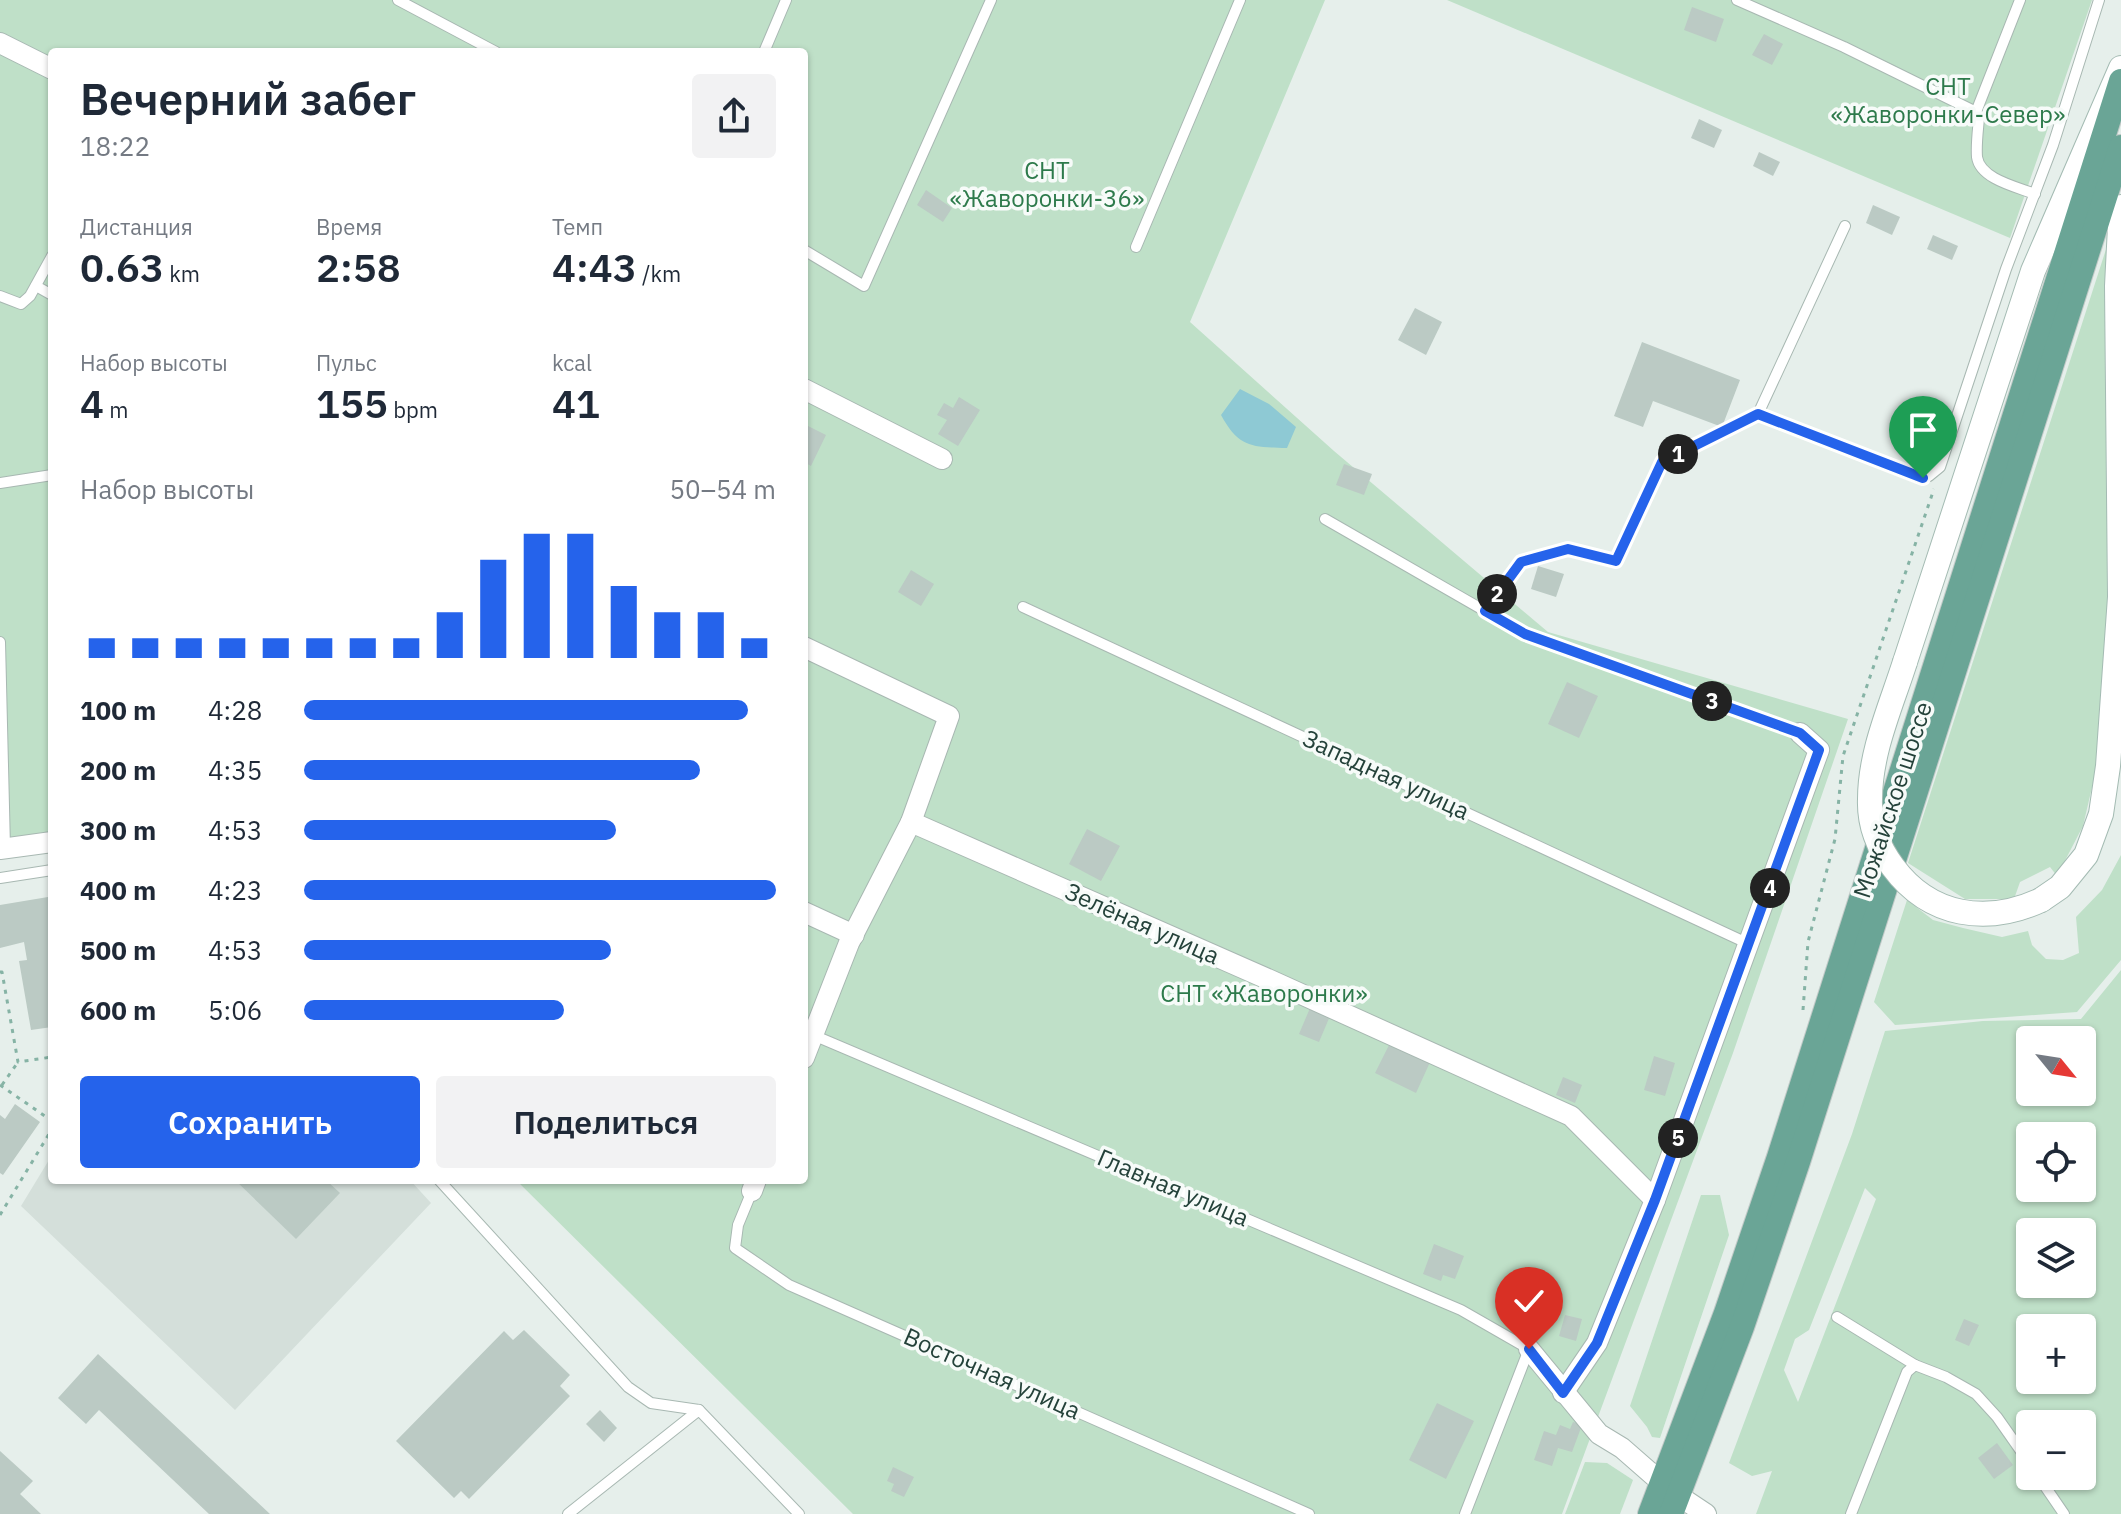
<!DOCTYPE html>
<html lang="ru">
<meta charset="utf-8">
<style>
body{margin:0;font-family:"IBM Plex Sans",sans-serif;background:#f2f2f3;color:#1f2937;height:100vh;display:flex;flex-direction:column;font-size:30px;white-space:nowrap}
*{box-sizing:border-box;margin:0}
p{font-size:26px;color:#747a83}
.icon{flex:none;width:44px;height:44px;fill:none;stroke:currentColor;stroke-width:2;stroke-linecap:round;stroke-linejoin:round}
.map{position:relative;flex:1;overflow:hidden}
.panel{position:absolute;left:48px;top:48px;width:760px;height:1136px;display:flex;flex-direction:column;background:#fff;border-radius:8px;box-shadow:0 2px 6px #0004}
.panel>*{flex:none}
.needle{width:52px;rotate:120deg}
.tools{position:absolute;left:2016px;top:1026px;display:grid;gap:16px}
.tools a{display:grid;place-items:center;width:80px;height:80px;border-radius:8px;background:#fff;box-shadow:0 2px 6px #0004;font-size:40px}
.pin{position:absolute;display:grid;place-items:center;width:68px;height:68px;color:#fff;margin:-82px -34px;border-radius:50% 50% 50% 0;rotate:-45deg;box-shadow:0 0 8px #0007}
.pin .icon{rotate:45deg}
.km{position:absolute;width:40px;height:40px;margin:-20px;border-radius:50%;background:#222;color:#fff;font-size:22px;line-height:40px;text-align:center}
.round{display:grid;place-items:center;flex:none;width:84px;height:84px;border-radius:8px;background:#f2f2f3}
.summary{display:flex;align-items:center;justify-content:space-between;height:136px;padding:0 32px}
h1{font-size:44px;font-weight:600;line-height:60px}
.stats{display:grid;grid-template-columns:repeat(3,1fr);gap:12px;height:136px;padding:8px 32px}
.stats div{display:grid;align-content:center}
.stats b{font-size:40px;font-weight:600}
.stats small{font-size:22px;font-weight:400}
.stats p{font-size:22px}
.chart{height:224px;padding:16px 32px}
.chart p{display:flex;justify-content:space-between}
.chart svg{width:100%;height:144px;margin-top:8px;stroke:#2563eb;stroke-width:6}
.button{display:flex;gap:16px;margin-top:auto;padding:16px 32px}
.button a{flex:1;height:92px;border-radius:8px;background:#2563eb;color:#fff;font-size:32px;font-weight:600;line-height:92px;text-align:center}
.button a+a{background:#f2f2f3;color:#1f2937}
ul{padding:0 32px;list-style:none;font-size:26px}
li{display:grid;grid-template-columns:128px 96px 1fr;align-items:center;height:60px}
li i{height:20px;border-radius:10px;background:#2563eb}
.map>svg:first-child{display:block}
.built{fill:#d4dfda}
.green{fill:#bfe0c8;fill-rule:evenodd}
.water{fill:#8ec9d4}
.building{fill:#bbcac4}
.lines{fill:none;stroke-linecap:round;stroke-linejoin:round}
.lane-casing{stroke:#a8b8b2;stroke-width:12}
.street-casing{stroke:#a8b8b2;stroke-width:22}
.secondary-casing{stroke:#a4bbb3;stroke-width:26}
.primary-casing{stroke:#c2cac8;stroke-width:26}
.path{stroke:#86b3a5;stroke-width:3;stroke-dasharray:4 6;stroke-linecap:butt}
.lane{stroke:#fff;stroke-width:10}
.street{stroke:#fff;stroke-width:20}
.secondary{stroke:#fff;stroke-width:24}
.primary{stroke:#6aa596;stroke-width:24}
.secondary-bridge-casing{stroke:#a4bbb3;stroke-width:26;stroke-linecap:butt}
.secondary-bridge{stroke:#fff;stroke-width:24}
.route-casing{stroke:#fff;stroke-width:16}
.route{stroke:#2563eb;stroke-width:10}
.labels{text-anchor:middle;stroke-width:7;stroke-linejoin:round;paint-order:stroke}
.park-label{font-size:24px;fill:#2d7a4b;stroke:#f7fbf9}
.street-label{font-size:24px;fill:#24423a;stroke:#f7fbf9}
</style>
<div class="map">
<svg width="2121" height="1514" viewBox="0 0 2121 1514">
<rect width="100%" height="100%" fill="#e6efeb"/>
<polygon class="built" points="52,1155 52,1180 410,1180 431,1203 235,1410 21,1206"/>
<g class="green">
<polygon points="0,0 1325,0 1190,322 1334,451 1548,632 1848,719 1733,1053 1562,1514 853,1514 516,1180 804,1180 804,52 52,52 52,849 0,857"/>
<polygon points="1447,0 2092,0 2010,238"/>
<polygon points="2109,240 2108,617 2096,770 2083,826 2057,876 2050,867 2020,882 2014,899 1965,899 1908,863"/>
<polygon points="2121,855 2121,960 2077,1012 1895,1025 1874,1002 1907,900 1933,920 1963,928 2002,937 2028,931 2032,945 2046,959 2063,960 2079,953 2076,917 2102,890"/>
<path d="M 2121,970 L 2121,1514 L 1756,1514 L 1772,1471 L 1752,1476 L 1729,1463 L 1852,1134 L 1885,1031 L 1983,1021 L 2081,1019 ZM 2030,1040 L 2082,1040 L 2082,1092 L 2030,1092 ZM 2030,1136 L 2082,1136 L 2082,1188 L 2030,1188 ZM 1865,1188 L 1876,1199 L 1798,1402 L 1784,1370 L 1795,1339 L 1809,1330 ZM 2030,1232 L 2082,1232 L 2082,1284 L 2030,1284 ZM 2030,1328 L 2082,1328 L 2082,1380 L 2030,1380 ZM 2030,1424 L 2082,1424 L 2082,1476 L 2030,1476 Z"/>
<polygon points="1701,1195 1720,1195 1729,1235 1660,1438 1652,1437 1647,1427 1630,1406"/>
<polygon points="1585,1462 1607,1463 1633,1480 1620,1514 1565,1514"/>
</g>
<path class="water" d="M 1240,389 L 1269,404 L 1296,427 L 1287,448 C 1252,447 1239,448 1221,415 Z"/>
<g class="building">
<polygon points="1692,7 1724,19 1716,42 1684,30"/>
<polygon points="1764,34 1783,44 1772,65 1752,55"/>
<polygon points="1699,119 1722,130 1714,148 1691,138"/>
<polygon points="1759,152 1780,162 1773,176 1753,166"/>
<polygon points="926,190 952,208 943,222 917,205"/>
<polygon points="1873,205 1900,217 1892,235 1866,223"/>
<polygon points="1933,235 1958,246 1952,260 1927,249"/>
<polygon points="1415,308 1442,322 1426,355 1398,340"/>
<polygon points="1642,342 1740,380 1722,427 1653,401 1643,427 1614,416"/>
<polygon points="959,397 980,410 958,446 938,434 947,420 937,415 944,403 953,408"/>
<polygon points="808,426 826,435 811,466 804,462 804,435"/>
<polygon points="1344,464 1372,474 1364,495 1336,485"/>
<polygon points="1538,566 1564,574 1556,597 1531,589"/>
<polygon points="911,570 934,584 921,606 898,592"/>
<polygon points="1567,682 1598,696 1579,738 1548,724"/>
<polygon points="1087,829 1120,846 1101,881 1069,864"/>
<polygon points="48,897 52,923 52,1027 31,1030 19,961 27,960 24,942 0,948 0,905"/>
<polygon points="1310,1008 1330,1016 1319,1042 1299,1034"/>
<polygon points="1391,1041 1431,1060 1416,1093 1375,1073"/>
<polygon points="1654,1056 1675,1063 1665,1096 1644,1090"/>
<polygon points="1563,1077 1582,1085 1575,1103 1556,1095"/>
<polygon points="15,1104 40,1122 3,1175 0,1173 0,1115 5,1119"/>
<polygon points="235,1180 326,1180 340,1193 296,1239"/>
<polygon points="1434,1244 1464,1256 1455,1279 1443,1275 1441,1281 1423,1274"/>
<polygon points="1565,1315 1582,1319 1576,1341 1559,1336"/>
<polygon points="1964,1319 1979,1325 1969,1346 1955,1340"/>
<polygon points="524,1330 570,1375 560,1386 570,1396 469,1499 461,1491 454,1498 396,1441 504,1331 513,1340"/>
<polygon points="98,1354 270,1514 209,1514 99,1410 86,1424 58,1398"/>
<polygon points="1437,1403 1474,1421 1446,1479 1409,1460"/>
<polygon points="600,1410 617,1428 604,1442 586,1424"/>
<polygon points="1573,1422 1582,1425 1572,1452 1558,1448 1552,1466 1534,1460 1544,1431 1556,1435 1560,1425 1570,1429"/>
<polygon points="1997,1443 2013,1465 1994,1479 1978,1458"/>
<polygon points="0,1451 33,1481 20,1494 41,1514 0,1514"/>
<polygon points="893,1467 914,1477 904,1497 891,1491 894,1484 887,1481"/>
</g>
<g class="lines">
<g class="lane-casing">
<g id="lane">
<polyline points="398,0 496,52"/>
<path d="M 1737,0 L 1844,47 L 1976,112 L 1979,118 C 1978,130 1976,144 1977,157 C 1980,179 2017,187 2035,194"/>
<polyline points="764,52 786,0"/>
<polyline points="1976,112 2020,0"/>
<polyline points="1136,247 1240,0"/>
<polyline points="804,250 864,286 991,0"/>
<polyline points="36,286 52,295"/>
<polyline points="0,296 21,304 30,296 52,256"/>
<polyline points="1758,414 1916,477 1929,476 1940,467 2006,269 2053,145 2099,0"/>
<polyline points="0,483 52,475"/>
<polyline points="1325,519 1525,634 1800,733"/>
<polyline points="1023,607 1749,944"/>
<polyline points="1485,611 1521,562 1568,549 1616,561 1662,462 1758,414 1845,226"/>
<polyline points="0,642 5,848"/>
<polyline points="0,878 52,870"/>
<polyline points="813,1035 1461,1310 1529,1349 1465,1514"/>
<polyline points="439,1180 628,1387 651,1403 699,1410"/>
<polyline points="752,1191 738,1225 735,1248 789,1285 1309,1514"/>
<polyline points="1837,1317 1915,1365"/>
<polyline points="2038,1476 2064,1514"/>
<polyline points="568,1514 699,1410 799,1514"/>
<polyline points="1851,1514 1907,1372 1915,1365 1946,1377 1976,1394 1997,1417 2030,1464"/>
</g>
</g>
<g class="street-casing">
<g id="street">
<polyline points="0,43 52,69"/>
<polyline points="804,389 942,459"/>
<polyline points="804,647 949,716 911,822 849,943 804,1058"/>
<polyline points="911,822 1270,980 1571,1116 1655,1200"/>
<polyline points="0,849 52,842"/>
<polyline points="804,912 854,935"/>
<polyline points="752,1191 756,1180"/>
<polyline points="1529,1349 1599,1434 1622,1448 1662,1483"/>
<polyline points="1563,1393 1597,1343 1655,1200 1819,750 1800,733"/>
<polyline points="1679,1496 1706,1514"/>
</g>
</g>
<g class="secondary-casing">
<g id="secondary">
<polyline points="1905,662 2033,271 2121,68"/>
<polyline points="2041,900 2060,887 2086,855 2101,814 2108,766 2120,597 2117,286 2121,207"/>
</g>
</g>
<g class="primary-casing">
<g id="primary">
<polyline points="1650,1514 1726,1313 1779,1157 2121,81"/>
<polyline points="1671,1514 1742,1327 1798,1162 2121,147"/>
</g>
</g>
<g class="path">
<polyline points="0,972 2,972 18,1062 52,1057"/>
<polyline points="1803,1010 1808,942 1835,839 1843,756 1934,489"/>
<polyline points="0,1085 52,1121"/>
<polyline points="2,1085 18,1062"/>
<polyline points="0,1215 52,1129"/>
</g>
<use href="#lane" class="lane"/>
<use href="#street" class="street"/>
<use href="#secondary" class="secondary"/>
<use href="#primary" class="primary"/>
<g class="secondary-bridge-casing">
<path id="secondary-bridge" d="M 1905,662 C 1891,706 1870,752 1870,799 C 1869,824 1878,847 1893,867 C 1930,917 1987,925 2041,900"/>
</g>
<use href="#secondary-bridge" class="secondary-bridge"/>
</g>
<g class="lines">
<g class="route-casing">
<polyline id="route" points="1529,1349 1563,1393 1597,1343 1655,1200 1819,750 1800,733 1525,634 1485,611 1521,562 1568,549 1616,561 1662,462 1758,414 1923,478"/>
</g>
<use href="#route" class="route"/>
</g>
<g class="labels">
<g class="park-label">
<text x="1948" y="95">СНТ<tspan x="1948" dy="28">«Жаворонки-Север»</tspan></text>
<text x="1047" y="179">СНТ<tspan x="1047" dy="28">«Жаворонки-36»</tspan></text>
<text x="1264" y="1002">СНТ «Жаворонки»</text>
</g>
<g class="street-label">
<text transform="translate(1386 775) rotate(25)" y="8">Западная улица</text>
<text transform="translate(1893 800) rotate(-72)" y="8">Можайское шоссе</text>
<text transform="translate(1142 924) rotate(24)" y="8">Зелёная улица</text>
<text transform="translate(1173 1188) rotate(23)" y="8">Главная улица</text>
<text transform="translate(992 1374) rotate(24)" y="8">Восточная улица</text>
</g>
</g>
</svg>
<div class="tools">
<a><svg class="needle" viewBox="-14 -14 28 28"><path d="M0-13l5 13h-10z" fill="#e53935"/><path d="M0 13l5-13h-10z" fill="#747a83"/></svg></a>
<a><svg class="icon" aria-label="locate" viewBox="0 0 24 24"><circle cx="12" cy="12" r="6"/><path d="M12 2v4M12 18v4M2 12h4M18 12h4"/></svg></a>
<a><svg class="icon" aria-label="layers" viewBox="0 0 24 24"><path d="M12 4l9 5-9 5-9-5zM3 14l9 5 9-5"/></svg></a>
<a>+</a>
<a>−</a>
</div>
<div class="pin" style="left:1923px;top:478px;background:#1e9e55"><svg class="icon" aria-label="arrive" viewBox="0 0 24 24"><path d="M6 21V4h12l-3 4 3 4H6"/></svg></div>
<div class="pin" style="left:1529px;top:1349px;background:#d93025"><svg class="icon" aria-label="check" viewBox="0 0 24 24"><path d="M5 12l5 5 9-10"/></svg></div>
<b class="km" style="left:1678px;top:454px">1</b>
<b class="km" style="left:1497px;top:594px">2</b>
<b class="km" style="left:1712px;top:701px">3</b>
<b class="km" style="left:1770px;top:888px">4</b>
<b class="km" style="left:1678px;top:1138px">5</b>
<section class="panel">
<div class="summary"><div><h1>Вечерний забег</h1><p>18:22</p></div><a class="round"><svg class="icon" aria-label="share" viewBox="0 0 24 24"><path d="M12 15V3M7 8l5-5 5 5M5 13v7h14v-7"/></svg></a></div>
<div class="stats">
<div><p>Дистанция</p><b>0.63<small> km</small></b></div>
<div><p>Время</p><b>2:58</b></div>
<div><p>Темп</p><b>4:43<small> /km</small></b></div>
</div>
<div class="stats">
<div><p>Набор высоты</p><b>4<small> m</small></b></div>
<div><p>Пульс</p><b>155<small> bpm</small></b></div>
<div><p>kcal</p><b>41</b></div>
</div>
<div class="chart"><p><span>Набор высоты</span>50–54 m</p>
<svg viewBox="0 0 160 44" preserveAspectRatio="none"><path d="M5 44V38M15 44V38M25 44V38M35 44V38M45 44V38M55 44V38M65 44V38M75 44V38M85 44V30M95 44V14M105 44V6M115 44V6M125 44V22M135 44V30M145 44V30M155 44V38"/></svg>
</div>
<ul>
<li><b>100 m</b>4:28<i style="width:94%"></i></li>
<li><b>200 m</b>4:35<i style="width:84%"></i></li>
<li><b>300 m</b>4:53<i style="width:66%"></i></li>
<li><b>400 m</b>4:23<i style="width:100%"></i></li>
<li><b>500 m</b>4:53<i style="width:65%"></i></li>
<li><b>600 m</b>5:06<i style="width:55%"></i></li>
</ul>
<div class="button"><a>Сохранить</a><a>Поделиться</a></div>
</section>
</div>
